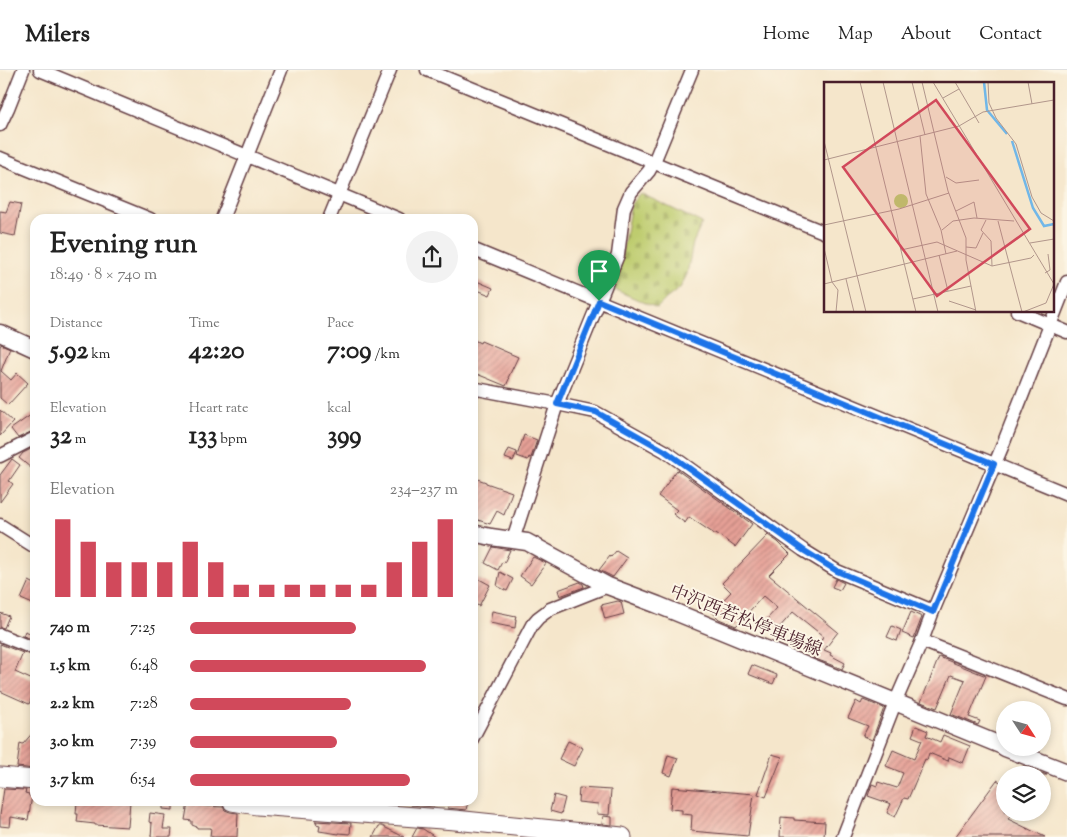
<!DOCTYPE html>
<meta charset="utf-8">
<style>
body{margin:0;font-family:"Sorts Mill Goudy","Noto Serif JP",serif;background:#f2f2f2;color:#222;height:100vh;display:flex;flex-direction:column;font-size:19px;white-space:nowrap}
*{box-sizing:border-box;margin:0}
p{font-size:16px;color:#767676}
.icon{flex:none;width:28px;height:28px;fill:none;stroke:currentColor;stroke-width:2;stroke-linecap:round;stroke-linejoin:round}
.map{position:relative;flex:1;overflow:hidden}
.details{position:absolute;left:30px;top:144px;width:448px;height:592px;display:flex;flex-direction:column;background:#fff;border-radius:15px;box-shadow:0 2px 8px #0003}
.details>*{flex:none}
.needle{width:32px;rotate:126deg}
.buttons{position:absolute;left:996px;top:631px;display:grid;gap:10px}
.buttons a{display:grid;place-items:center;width:55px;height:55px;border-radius:50%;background:#fff;box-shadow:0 2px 8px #0003;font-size:25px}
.pin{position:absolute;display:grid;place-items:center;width:42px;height:42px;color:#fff;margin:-51px -21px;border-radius:50% 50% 50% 0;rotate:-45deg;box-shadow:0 0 5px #0007}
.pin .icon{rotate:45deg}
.round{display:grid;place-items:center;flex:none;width:52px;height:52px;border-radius:26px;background:#f2f2f2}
.overview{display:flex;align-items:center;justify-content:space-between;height:85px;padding:0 20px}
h1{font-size:28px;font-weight:800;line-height:38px}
.metrics{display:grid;grid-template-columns:repeat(3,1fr);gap:8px;height:85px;padding:5px 20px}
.metrics div{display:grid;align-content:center}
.metrics b{font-size:25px;font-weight:800}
.metrics small{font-size:14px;font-weight:400}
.metrics p{font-size:14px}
.chart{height:140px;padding:10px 20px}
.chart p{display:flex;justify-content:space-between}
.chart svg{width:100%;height:90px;margin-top:5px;stroke:#d1495b;stroke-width:6}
ul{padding:0 20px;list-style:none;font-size:16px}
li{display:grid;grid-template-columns:80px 60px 1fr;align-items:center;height:38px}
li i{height:12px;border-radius:6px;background:#d1495b}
header{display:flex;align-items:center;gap:30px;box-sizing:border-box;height:70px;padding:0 25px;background:#fff;border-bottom:1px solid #e0e0e0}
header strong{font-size:24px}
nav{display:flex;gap:28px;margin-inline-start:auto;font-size:18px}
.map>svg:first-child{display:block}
.cemetery{fill:url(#cemetery-stones);stroke:#84764c}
.building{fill:url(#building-hatch)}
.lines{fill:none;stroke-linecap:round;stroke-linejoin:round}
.minor-casing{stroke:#643d43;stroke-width:15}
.major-casing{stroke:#643d43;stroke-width:19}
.highway-casing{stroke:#643d43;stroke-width:21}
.minor{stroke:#fff;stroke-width:12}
.major{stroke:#fff;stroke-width:16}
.highway{stroke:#fff;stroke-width:19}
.route-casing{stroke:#fff;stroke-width:10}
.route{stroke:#1a73e8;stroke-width:6}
.labels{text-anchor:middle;stroke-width:4;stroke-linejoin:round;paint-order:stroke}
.street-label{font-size:18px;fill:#4a1f2b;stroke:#fcf5e5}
.inset-river{fill:none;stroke:#71b7e8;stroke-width:2.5}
.inset-road{fill:none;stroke:#b1968b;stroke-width:1}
.view{fill:#d1495b;fill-opacity:0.15;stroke:#d1495b;stroke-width:2.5}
.inset-edge{fill:none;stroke:#4a1f2b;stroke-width:2.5}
</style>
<header>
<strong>Milers</strong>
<nav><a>Home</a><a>Map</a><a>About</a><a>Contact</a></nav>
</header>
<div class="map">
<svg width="1067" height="767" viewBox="0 0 1067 767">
<defs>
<pattern id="cemetery-stones" width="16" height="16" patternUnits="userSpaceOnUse" patternTransform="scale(1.25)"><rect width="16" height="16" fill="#becc6e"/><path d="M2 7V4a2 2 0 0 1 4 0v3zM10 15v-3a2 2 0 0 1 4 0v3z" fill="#a5af5f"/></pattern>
<pattern id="building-hatch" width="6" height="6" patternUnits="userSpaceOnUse" patternTransform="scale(1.25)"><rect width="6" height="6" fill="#e6a096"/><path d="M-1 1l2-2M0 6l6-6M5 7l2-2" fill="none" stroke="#bc827b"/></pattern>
</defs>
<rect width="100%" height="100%" fill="#fcf5e5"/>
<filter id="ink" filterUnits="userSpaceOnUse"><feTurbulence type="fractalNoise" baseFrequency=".02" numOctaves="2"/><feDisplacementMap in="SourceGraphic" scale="10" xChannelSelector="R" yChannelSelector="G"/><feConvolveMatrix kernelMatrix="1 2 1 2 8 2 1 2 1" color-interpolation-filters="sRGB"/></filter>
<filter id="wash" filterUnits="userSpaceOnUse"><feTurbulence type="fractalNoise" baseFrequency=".0096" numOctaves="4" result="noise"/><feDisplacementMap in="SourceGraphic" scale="20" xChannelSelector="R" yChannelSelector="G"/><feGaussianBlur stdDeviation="1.12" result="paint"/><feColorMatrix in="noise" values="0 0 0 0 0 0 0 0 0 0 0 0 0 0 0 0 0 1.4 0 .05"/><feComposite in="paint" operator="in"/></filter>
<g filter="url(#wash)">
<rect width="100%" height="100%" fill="#f5e6cb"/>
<polygon class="cemetery" points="640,123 702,153 693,173 687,204 680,218 667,228 657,238 611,218 622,183 631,134"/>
<g id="blocks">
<g class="building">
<polygon points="10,132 21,134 15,166 0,163 0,141 6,142"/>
<polygon points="472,209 493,218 490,225 472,218"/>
<polygon points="472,269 480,273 481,271 518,287 508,308 509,309 506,316 472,302"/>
<polygon points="1,274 10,278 1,301 11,310 17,303 28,313 8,335 0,328 0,277"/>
<polygon points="0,340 13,352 0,366"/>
<polygon points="35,342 35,360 18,368 11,359"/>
<polygon points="524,365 537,370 531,388 529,387 528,390 517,386"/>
<polygon points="31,379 35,383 35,394 31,398 19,388 23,383"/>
<polygon points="509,379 517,382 513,391 505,388"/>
<polygon points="12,389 20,395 9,411 13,414 0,432 0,405"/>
<polygon points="677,400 752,454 735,477 716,463 716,465 689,447 685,453 673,444 677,440 658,426"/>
<polygon points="472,407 486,412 486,413 512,422 504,445 497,441 490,454 472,448"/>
<polygon points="768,465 778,472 790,484 769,505 838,562 824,580 831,583 830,585 845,593 842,599 813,588 823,566 793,542 778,559 767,549 777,538 763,526 736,556 719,549 712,542 731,522 722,513"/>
<polygon points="493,477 510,480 504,493 502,492 498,500 485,493"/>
<polygon points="616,481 627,488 613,507 599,500 610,486 611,487"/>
<polygon points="533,487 546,493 531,514 520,506"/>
<polygon points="500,502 513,509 507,521 497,516"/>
<polygon points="472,505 490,515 479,536 472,533"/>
<polygon points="836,509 844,513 840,520 832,517"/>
<polygon points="29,511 35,514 35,535 21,529"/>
<polygon points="580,512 583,514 584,517 560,526 558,520"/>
<polygon points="618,531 621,532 624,544 605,549 601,535"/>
<polygon points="492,541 516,546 515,549 516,549 515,558 490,553"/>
<polygon points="911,542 922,547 914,568 902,563"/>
<polygon points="0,543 9,546 4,558 0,557"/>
<polygon points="892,556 901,560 897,571 887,567"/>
<polygon points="25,561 35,565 35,570 23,566"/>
<polygon points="0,574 23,583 15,602 35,611 35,628 32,627 29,634 0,621"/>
<polygon points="939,587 986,606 969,647 980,651 978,655 951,644 965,610 951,605 937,638 921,632"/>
<polygon points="752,595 777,605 773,614 748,604"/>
<polygon points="863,630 884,638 872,670 863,666 868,656 848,648 856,631 861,634"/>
<polygon points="916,656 928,661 926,666 940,672 943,665 970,676 963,693 949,687 948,691 929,683 927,690 925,689 908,729 904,728 895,747 887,743 891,734 868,726 872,714 877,716 878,712 897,718 903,703 886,696 893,680 914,689 922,670 912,666"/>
<polygon points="35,660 35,699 17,697 20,673 23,674"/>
<polygon points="568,671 583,678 574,696 559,689"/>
<polygon points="772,684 782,687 766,727 758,724"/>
<polygon points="668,685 678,688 671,706 663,703"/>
<polygon points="1023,696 1047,705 1019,705"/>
<polygon points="997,710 1005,715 1005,742 1013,742 1008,749 1045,767 955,767"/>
<polygon points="672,717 754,724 748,766 691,761 692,745 682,744 682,740 670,739"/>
<polygon points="579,718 611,720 609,745 597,744 598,734 578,732"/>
<polygon points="4,719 26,720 25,723 29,724 29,726 32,726 28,750 11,747 10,757 0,756 0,745"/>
<polygon points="554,725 565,728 561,744 550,741"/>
<polygon points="77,731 86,732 86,731 130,731 128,757 95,755 95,754 77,752 78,744 76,744"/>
<polygon points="163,731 173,732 173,740 163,739"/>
<polygon points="411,731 438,731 434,737 411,735"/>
<polygon points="450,731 468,731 466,740 448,738"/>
<polygon points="188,733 205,736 223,737 225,740 230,742 238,743 237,767 214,767 210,766 211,758 197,758 197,757 192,755 192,751 185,750"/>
<polygon points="150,743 165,745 163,759 172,759 171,767 151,767 152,753 149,752"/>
<polygon points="603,746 612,747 612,755 602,754"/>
<polygon points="781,747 794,748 794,750 825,752 824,767 780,767"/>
<polygon points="315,751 351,753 350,764 339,763 339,764 319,761 320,755 316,754 317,752"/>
<polygon points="379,756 382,756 404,767 373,767"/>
<polygon points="417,758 423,759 435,767 412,767"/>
</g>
</g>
</g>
<g filter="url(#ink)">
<use href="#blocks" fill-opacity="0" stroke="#643d43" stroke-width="1"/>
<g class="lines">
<g class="minor-casing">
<g id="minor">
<polyline points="40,0 399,149"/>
<polyline points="427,0 826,163"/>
<polyline points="0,55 8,38 23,0"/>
<polyline points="0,88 150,149"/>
<polyline points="222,149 281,0"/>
<polyline points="329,149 390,0"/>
<polyline points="472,179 1067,424"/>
<polyline points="1017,241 1067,262"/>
<polyline points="472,318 557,334 595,342 665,381 803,480 837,501 933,541"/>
<polyline points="0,386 35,368"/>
<polyline points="0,455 35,477"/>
<polyline points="513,470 557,334 618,185 624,138 631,122 649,101 654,92 692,0"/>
<polyline points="0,565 35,579"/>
<polyline points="922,571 1067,629"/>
<polyline points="472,669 532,555 538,548 550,539 608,516"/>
<polyline points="843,767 895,633 922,571 933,541 1002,377 1067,212"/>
</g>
</g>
<g class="major-casing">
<g id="major">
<polyline points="0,263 35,279"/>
<polyline points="472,463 491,467 527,472 608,516 658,535 1005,677"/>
<polyline points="1005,678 1067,702"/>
</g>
</g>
<g class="highway-casing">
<g id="highway">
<polyline points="0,707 35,710"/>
<polyline points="232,731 257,735 455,750 622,767"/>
</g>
</g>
<use href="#minor" class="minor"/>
<use href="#major" class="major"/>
<use href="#highway" class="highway"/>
</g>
</g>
<g class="lines" filter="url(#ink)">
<g class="route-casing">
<polygon id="route" points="599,231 994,394 933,542 837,501 803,480 665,381 596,342 557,334"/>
</g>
<use href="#route" class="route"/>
</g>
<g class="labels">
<g class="street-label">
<text transform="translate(746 550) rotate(22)" y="6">中沢西若松停車場線</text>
</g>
</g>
<g transform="translate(824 12)">
<rect width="230" height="230" fill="#f5e6cb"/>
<path d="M70 119a7 7 0 1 1 14 0a7 7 0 1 1-14 0Z" fill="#becc6e"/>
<path class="inset-river" d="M 160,0 L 163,28 L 183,52M 188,59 L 209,126 L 220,144 L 230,142"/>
<path class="inset-road" d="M 36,0 L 92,230M 59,0 L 114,230M 88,0 L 101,53M 98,0 L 124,109 L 142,156 L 142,178 L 152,230M 109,0 L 230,202M 131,0 L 155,41M 164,0 L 165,21 L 172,36 L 192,62 L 208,115 L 217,131 L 230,139M 204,0 L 208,22M 119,16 L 135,7M 96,54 L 102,112 L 117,148 L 122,172M 0,59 L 42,230M 0,78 L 135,44 L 159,30 L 230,18M 122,95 L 132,101 L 155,98M 132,129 L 150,120 L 153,136M 162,138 L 157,148 L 167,159 L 168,184M 174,139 L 198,230M 0,143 L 75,127 L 125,111M 118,148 L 129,139 L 150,136 L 190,139M 206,161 L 230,157M 142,165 L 152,166 L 159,151M 0,166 L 8,200 L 14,208 L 12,230M 77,168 L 113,160 L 168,184 L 207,176 L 210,173M 115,173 L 124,209M 221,191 L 226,188 L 224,172M 22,197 L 30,230M 0,202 L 133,169M 89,217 L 147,204M 125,219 L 152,228M 199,230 L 222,221 L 230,202"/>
<path class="view" d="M 112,18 L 206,147 L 113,214 L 19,85 Z"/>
<rect width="230" height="230" class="inset-edge"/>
</g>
</svg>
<div class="buttons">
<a><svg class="needle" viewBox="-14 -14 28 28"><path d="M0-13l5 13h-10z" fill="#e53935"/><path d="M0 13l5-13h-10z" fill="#767676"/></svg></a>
<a><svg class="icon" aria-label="layers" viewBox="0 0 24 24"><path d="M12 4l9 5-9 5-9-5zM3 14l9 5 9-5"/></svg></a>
</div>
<div class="pin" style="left:599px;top:231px;background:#1e9e55"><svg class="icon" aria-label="arrive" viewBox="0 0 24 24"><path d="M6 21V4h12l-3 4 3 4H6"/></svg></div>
<section class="details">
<div class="overview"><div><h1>Evening run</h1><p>18:49 · 8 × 740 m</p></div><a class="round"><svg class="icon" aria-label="share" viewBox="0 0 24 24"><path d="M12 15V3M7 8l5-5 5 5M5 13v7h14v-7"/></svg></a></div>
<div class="metrics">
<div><p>Distance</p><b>5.92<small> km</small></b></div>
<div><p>Time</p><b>42:20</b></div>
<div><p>Pace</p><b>7:09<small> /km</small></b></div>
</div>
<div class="metrics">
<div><p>Elevation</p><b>32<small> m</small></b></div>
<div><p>Heart rate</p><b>133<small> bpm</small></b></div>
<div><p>kcal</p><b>399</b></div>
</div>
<div class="chart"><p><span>Elevation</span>234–237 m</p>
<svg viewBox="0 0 160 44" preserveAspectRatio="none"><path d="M5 44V6M15 44V17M25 44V27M35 44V27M45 44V27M55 44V17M65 44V27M75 44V38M85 44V38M95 44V38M105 44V38M115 44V38M125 44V38M135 44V27M145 44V17M155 44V6"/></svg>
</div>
<ul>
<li><b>740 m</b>7:25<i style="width:62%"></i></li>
<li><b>1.5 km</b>6:48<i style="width:88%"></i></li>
<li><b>2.2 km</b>7:28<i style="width:60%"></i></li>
<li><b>3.0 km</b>7:39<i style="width:55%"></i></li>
<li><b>3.7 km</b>6:54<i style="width:82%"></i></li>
</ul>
</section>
</div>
